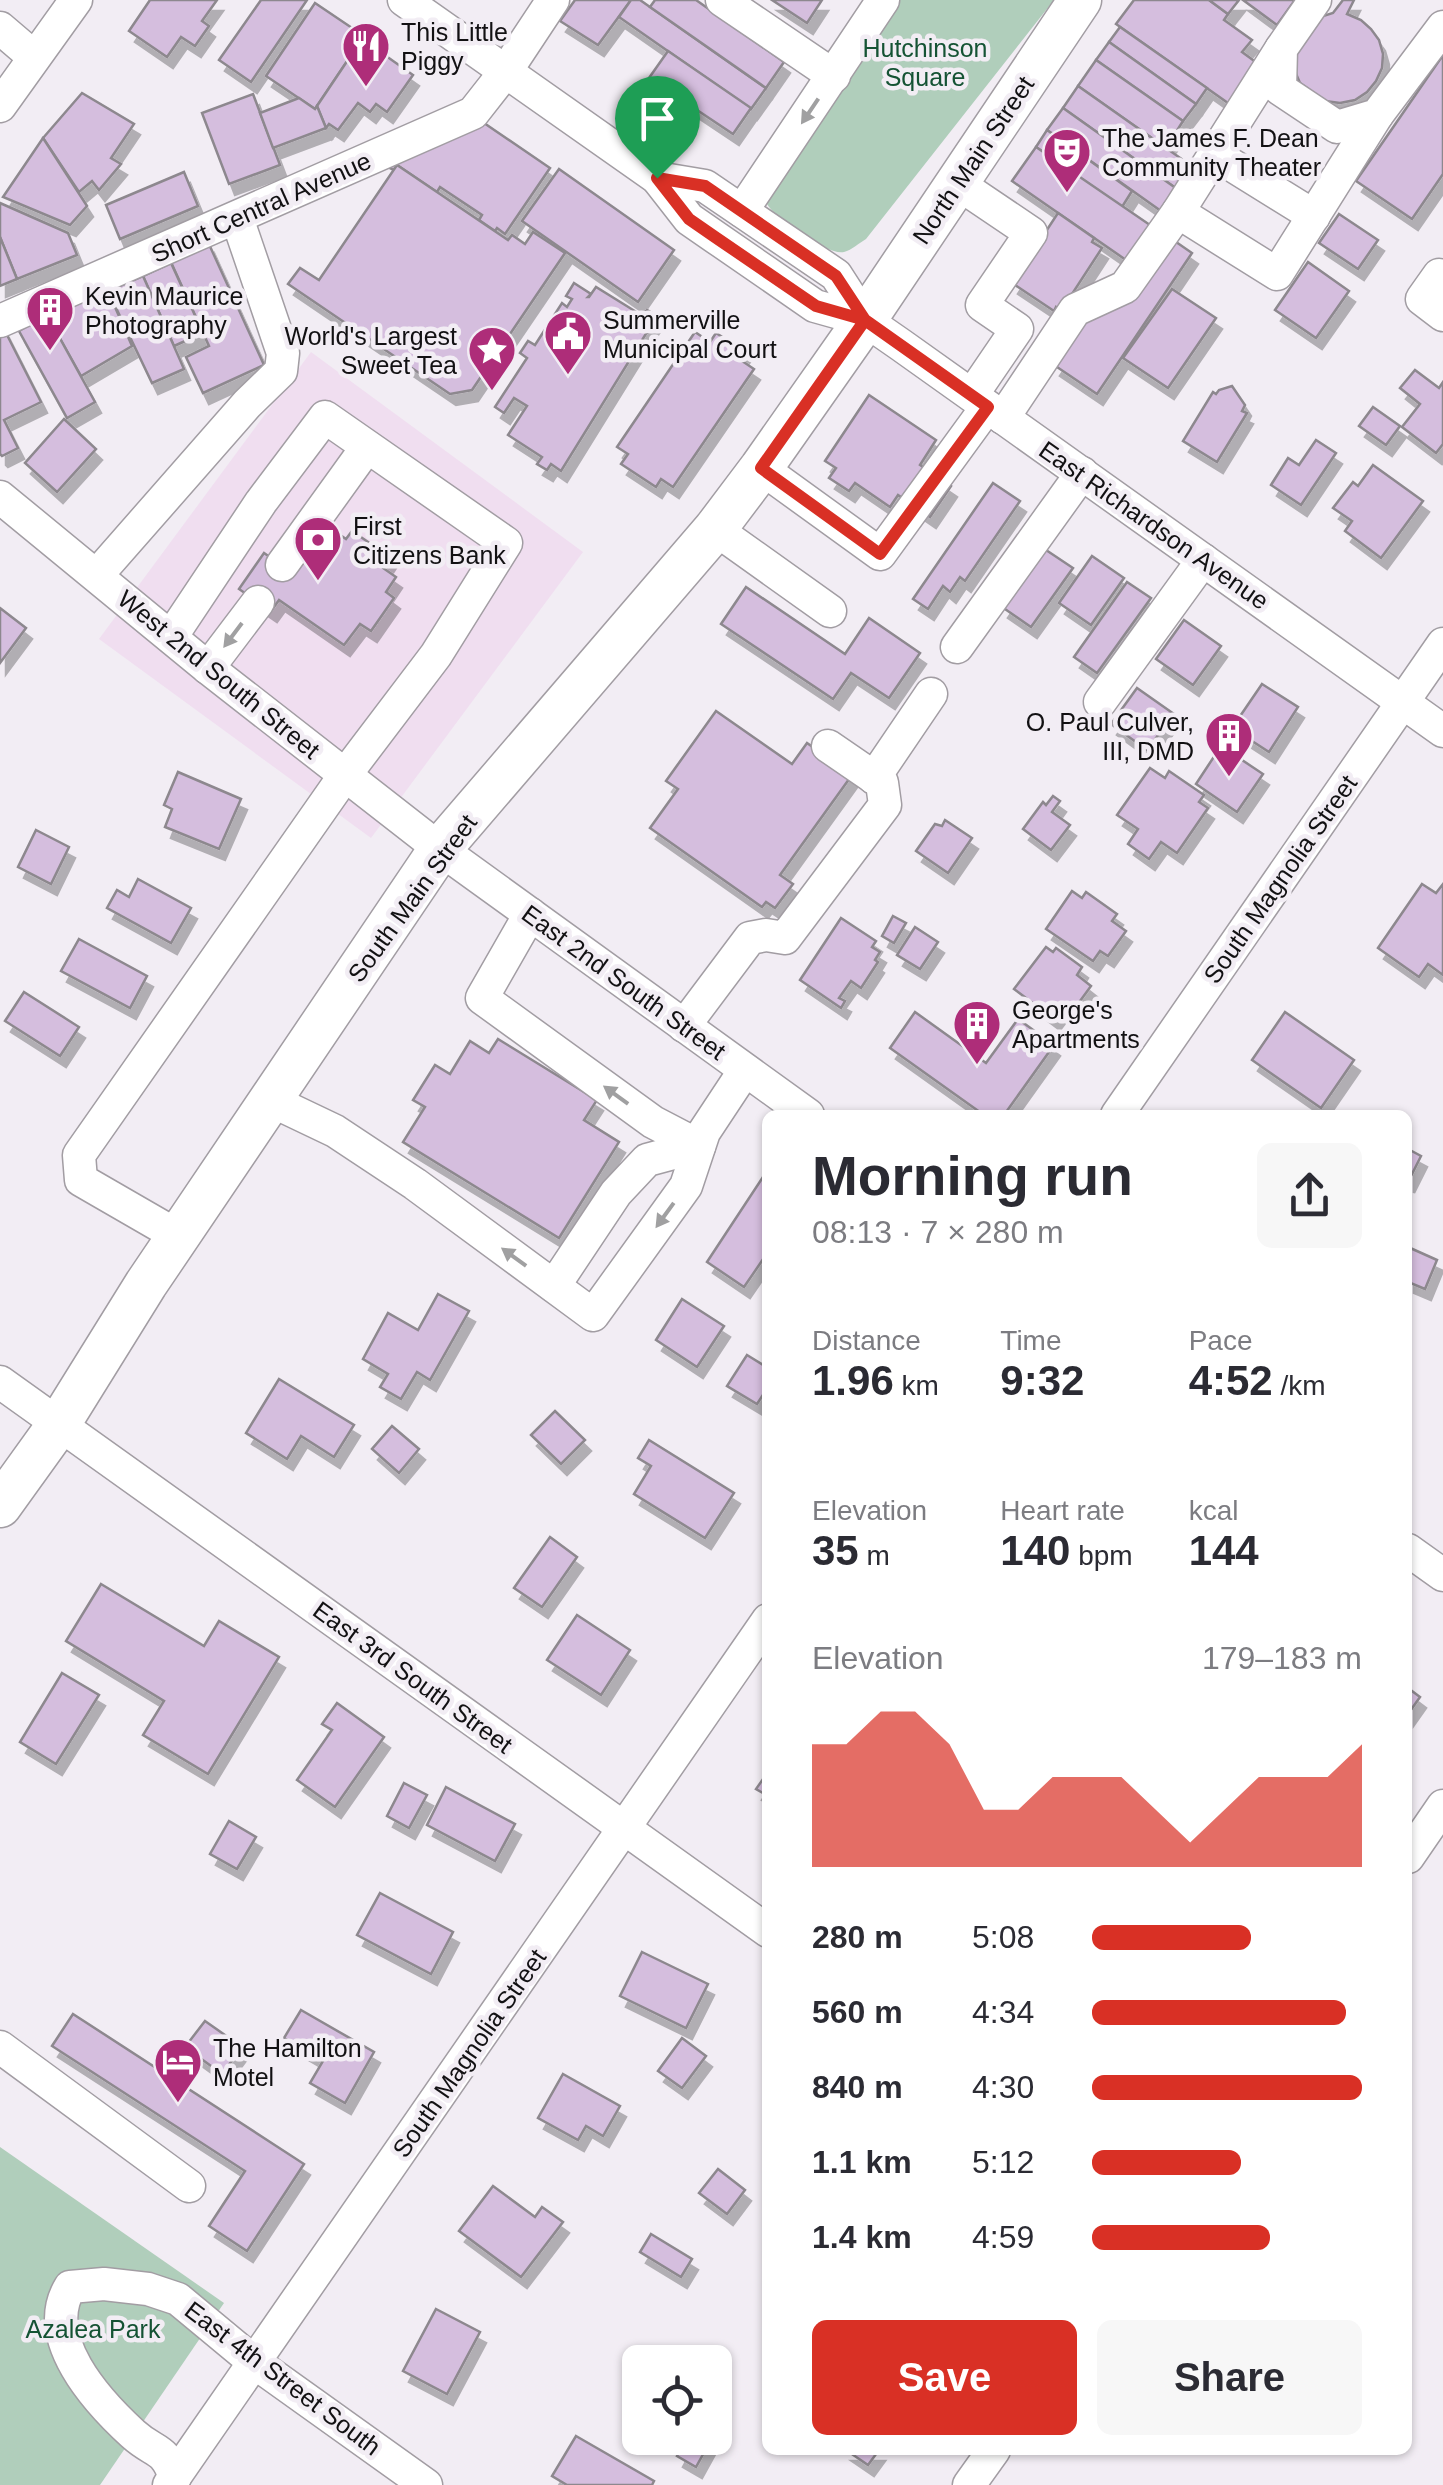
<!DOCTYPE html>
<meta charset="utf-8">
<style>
body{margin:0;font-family:Helvetica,sans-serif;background:#f7f7f7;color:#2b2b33;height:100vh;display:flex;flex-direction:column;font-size:38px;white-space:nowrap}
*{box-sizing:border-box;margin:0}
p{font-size:32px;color:#7c7c81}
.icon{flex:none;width:55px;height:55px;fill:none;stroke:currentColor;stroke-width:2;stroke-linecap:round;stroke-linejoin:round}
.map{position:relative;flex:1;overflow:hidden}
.side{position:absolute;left:762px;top:1110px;width:650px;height:1345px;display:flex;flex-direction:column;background:#fff;border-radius:15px;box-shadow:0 2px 8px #0004}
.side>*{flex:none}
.buttons{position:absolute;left:622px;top:2345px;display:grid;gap:20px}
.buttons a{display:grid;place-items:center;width:110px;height:110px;border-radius:15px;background:#fff;box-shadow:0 2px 8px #0004;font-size:50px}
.pin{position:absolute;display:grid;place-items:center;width:85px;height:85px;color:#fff;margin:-102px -42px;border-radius:50% 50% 50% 0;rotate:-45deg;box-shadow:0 0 10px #0007}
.pin .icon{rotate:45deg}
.round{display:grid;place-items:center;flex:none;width:105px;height:105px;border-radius:15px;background:#f7f7f7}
.summary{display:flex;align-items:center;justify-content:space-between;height:170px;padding:0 50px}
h1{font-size:55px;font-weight:700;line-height:75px}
.figures{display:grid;grid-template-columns:repeat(3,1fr);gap:15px;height:170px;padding:10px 50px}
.figures div{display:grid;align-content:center}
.figures b{font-size:42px;font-weight:700}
.figures small{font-size:28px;font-weight:400}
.figures p{font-size:28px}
.chart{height:280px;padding:20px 50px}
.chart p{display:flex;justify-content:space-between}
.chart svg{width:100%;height:180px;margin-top:10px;fill:#d93025;opacity:.7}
.action{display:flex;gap:20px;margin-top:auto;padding:20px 50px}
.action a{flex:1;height:115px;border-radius:15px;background:#d93025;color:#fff;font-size:40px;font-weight:700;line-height:115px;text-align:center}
.action a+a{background:#f7f7f7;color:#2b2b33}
ul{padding:0 50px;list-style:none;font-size:32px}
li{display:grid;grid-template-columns:160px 120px 1fr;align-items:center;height:75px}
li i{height:25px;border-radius:12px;background:#d93025}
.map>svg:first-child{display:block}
.commercial{fill:#f0def0}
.green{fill:#b0cebb}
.building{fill:#d5bede;stroke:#8d888e;stroke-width:2.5;filter:url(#shadow)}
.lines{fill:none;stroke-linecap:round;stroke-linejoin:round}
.minor-casing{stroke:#a29da3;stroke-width:35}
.major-casing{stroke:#a29da3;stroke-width:45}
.minor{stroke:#fff;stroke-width:32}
.major{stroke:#fff;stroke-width:42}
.oneway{fill:#a0a0a1}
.route-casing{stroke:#fff;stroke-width:20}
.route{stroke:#d93025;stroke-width:12}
.labels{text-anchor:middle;stroke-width:9;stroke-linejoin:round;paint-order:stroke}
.poi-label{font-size:25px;fill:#121113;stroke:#f2edf4;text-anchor:start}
.park-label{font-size:25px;fill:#155334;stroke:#f2edf4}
.street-label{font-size:25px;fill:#121113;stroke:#f2edf4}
</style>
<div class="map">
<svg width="1443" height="2485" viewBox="0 0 1443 2485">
<defs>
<filter id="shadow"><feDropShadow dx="6" dy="11" stdDeviation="0" flood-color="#0004"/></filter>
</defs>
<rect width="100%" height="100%" fill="#f2edf4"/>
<polygon class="commercial" points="311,352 583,552 371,838 99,639"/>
<g class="green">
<path d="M 891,0 L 1054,0 L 866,239 C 859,243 852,250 844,252 C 828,256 775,218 767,204 L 770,193 Z"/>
<polygon points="0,2147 224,2303 100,2485 0,2485"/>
</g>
<g class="building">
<polygon points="150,0 217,0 202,21 209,26 195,46 181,37 167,57 129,31"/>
<polygon points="261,0 307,0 251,82 219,60"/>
<polygon points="575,0 631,0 598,45 560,21"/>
<polygon points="631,0 640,0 650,7 766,88 751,109 619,17"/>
<polygon points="655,0 696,0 784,62 766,88 650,7"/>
<polygon points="772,0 822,0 807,23"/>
<polygon points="1134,0 1209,0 1228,14 1224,20 1252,40 1242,52 1257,63 1228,103 1116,24"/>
<polygon points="1209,0 1239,0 1228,14"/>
<polygon points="1243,0 1295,0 1277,25"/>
<polygon points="1343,0 1354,0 1347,14 1361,20 1371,29 1379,40 1383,54 1382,68 1376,81 1367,92 1355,100 1340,103 1325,101 1300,83 1294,69 1293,53 1320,17 1333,13"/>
<polygon points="315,3 364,36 315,109 266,76"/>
<polygon points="1120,27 1207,88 1196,104 1109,42"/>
<polygon points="362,39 413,75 387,112 376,104 370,112 358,103 338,130 329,124 326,128 317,106"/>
<polygon points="1109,42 1196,104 1183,121 1096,60"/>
<polygon points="668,51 751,108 733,134 649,78"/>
<polygon points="1443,55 1443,174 1412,219 1356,181"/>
<polygon points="1096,60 1183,121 1166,148 1078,86"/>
<polygon points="1078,86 1193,167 1177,189 1063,108"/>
<polygon points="82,93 134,124 111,158 121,164 99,190 92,181 79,192 43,138"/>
<polygon points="253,94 280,165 229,184 202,113"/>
<polygon points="299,98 315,109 317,106 326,128 273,148 260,113"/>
<polygon points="1063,108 1177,189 1161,211 1047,130"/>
<polygon points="484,123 550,168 505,234 497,228 495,231 479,220 482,215 440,187 437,192 397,165 394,170 390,168 391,165"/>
<polygon points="1047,130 1132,191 1122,207 1036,147"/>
<polygon points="43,138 87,206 70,225 3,197"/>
<polygon points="1036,147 1150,225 1126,260 1012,181"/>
<polygon points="397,165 508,240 512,235 525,244 533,232 565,253 472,390 450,394 288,284 300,268 319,280"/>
<polygon points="559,169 674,250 638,302 522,221"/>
<polygon points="184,172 198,206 120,239 106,205"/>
<polygon points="0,203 68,233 77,255 17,279 0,237"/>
<polygon points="1058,213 1094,238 1092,242 1102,248 1061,311 1056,307 1054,311 1012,283"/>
<polygon points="1339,214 1378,240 1358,269 1319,243"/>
<polygon points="1166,235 1192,253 1097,394 1054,365 1091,312"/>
<polygon points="0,237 17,279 0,286"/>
<polygon points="208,242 264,365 203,393 186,357 209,346 170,260"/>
<polygon points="1308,262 1349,291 1316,338 1275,310"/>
<polygon points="171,263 203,333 174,346 143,276"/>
<polygon points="143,276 184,369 152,383 108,291"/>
<polygon points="574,283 591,294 588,297 589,297 596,287 638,313 630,324 636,328 647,310 657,316 561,471 551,464 547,470 537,464 542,457 508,435 527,406 514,398 504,413 495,407 527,358 520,353 528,341 535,345 562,303 567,307 572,299 566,296"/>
<polygon points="1172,289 1216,318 1168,388 1123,358"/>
<polygon points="108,291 132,346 81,376 47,315"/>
<polygon points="47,315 95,402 67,418 19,331"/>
<polygon points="3,327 41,402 4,420 18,448 2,456 0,454 0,328"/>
<polygon points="695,332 710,342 716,333 744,351 739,359 754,369 673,487 661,479 656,487 621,464 628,454 617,447"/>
<polygon points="1415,370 1439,388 1443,382 1443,444 1436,453 1402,427 1420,404 1400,388"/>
<polygon points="1232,386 1245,405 1242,411 1247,413 1217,462 1183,441 1213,392 1216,394 1219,390"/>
<polygon points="869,395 936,440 920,465 951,486 930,517 898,495 890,507 855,483 849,491 829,478 836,468 825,461"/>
<polygon points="1373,407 1400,426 1386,445 1359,426"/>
<polygon points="64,419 96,449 57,492 25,463"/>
<polygon points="1316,440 1336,453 1301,505 1271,485 1288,458 1299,465"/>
<polygon points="1373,465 1423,501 1381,558 1345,531 1352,521 1333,508 1353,482 1358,486"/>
<polygon points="993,483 1020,501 965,581 960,577 950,592 943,586 928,609 913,599"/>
<polygon points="320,521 346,539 352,531 390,557 383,568 396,577 386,592 394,598 371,631 360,624 344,645 279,600 271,611 239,589 264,553 287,569"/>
<polygon points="1043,548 1073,568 1031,627 1002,607"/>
<polygon points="1092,556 1124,578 1091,625 1059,603"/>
<polygon points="1127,582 1151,598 1097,673 1074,657"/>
<polygon points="746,587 845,654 869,618 920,653 889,698 851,673 833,699 721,624"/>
<polygon points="0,608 26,628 0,663"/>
<polygon points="1184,620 1221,646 1193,685 1156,659"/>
<polygon points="1262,684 1298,707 1269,752 1232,728"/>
<polygon points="1137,688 1174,714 1147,750 1111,724"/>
<polygon points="716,711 792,764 807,743 852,775 780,875 793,884 775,908 766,902 762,907 650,828 678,789 666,781"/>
<polygon points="1221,746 1263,774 1237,812 1196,784"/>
<polygon points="1150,768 1165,778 1169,771 1204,795 1199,802 1208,808 1177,853 1161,842 1149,859 1128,844 1138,829 1117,815"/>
<polygon points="178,772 241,799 219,849 165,827 172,809 164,805"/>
<polygon points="1053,796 1060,801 1052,812 1070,825 1051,850 1023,829 1043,802 1046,805"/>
<polygon points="945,820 972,838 948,873 916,851 935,824 942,826"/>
<polygon points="36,830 69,847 51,884 18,867"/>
<polygon points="138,879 191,908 171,943 107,908 117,890 129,897"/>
<polygon points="1422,884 1436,893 1443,884 1443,975 1428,964 1419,977 1378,948"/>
<polygon points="1072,891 1082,898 1086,892 1117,914 1112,921 1126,931 1108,956 1100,951 1093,961 1046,929"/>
<polygon points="893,916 906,923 894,943 882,936"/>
<polygon points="841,918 876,941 872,947 880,952 875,960 878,962 861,988 851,981 839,998 845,1001 841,1008 800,980"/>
<polygon points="915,927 938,942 920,969 897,955"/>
<polygon points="79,939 147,976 130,1008 61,971"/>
<polygon points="1046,947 1053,952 1056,948 1082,967 1077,975 1091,986 1072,1012 1064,1006 1054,1019 1014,989"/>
<polygon points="24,992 79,1027 60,1056 5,1021"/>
<polygon points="915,1012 986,1063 1018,1019 1054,1045 1004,1115 984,1115 890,1048"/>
<polygon points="1285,1012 1354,1060 1321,1108 1252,1060"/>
<polygon points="498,1039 597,1100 584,1120 619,1142 559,1238 403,1142 425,1107 413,1100 435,1065 450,1074 470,1041 489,1053"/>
<polygon points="1408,1149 1421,1156 1408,1182"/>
<polygon points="763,1177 768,1180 768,1252 744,1287 707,1262"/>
<polygon points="1408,1247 1437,1260 1425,1289 1408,1282"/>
<polygon points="438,1294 469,1311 430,1380 417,1372 401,1399 380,1387 388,1374 363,1359 388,1313 418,1330"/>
<polygon points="682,1299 724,1326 697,1367 656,1340"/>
<polygon points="747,1355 768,1368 768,1387 757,1404 727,1386"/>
<polygon points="279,1379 354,1425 334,1457 301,1436 287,1459 246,1433"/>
<polygon points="555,1411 585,1440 561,1464 531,1435"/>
<polygon points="392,1426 419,1449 399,1473 372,1449"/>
<polygon points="649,1440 734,1493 705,1538 634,1494 651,1466 638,1458"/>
<polygon points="550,1537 577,1557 542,1607 514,1588"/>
<polygon points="101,1584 204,1646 219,1621 279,1657 208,1774 143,1735 164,1701 66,1641"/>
<polygon points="577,1615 630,1650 601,1695 547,1660"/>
<polygon points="62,1673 99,1695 56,1764 20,1742"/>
<polygon points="1408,1688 1420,1697 1408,1714"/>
<polygon points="337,1703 384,1737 335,1807 297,1780 332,1730 322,1724"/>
<polygon points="768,1772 768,1796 756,1789"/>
<polygon points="404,1783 427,1795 409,1828 387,1816"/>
<polygon points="446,1787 515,1824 495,1861 427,1825"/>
<polygon points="229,1821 256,1837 237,1869 210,1854"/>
<polygon points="380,1893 453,1932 431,1974 357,1935"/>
<polygon points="642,1952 708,1984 686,2028 620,1996"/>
<polygon points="301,2010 374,2052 345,2103 310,2083 323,2061 284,2038"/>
<polygon points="73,2014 304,2164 247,2251 209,2226 245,2171 52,2046"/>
<polygon points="205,2021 242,2047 222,2074 185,2047"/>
<polygon points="682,2038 706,2056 682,2088 658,2071"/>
<polygon points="563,2074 620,2106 603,2136 586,2126 578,2140 538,2118"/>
<polygon points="718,2169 745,2190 727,2214 699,2193"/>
<polygon points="493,2186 535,2217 542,2207 563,2222 521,2277 459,2231"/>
<polygon points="651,2234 692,2259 681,2277 640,2252"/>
<polygon points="436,2309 480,2332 447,2394 403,2371"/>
<polygon points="576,2436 654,2481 652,2485 567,2485 552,2476"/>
<polygon points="687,2438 712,2438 696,2467 677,2456"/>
<polygon points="846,2450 879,2450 868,2465"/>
</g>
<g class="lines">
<g class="minor-casing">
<g id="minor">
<polyline points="404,0 657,178 689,219 715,237 815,306 865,320 901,345 1443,731"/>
<polyline points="722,0 834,76"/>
<polyline points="1315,0 1281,49 1280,89 1337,127 1377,115 1443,27"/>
<polyline points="0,28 34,57"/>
<polyline points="1281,49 1178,212 1277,274 1377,115"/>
<polyline points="0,106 76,0"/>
<polyline points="1214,154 1314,216"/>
<polyline points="657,178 705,186 836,275 865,320"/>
<polyline points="957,183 1031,233 982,305 1017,329 972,395"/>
<polyline points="742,211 883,0"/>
<polyline points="1439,275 1422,299 1443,315"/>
<polyline points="0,321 473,113 506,71 553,0"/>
<polyline points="1003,418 1075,310 1125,287 1178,212"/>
<polyline points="761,468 880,554 987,407"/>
<polyline points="0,497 208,668 440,849 808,1115"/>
<polyline points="715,529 830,611"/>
<polyline points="282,565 367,447"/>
<polyline points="97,575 247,404 281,371 283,353 237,218"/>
<polyline points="171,637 261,502 325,417 506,543 436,655 345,775 79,1155 81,1180 178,1236"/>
<polyline points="957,647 1082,473"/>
<polyline points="208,668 258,602"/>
<polyline points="1100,702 1203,560"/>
<polyline points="874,778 931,694"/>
<polyline points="530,914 482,998 653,1122 699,1146"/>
<polyline points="684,1026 750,938 766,935 785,938 885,805 882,783 828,746"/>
<polyline points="270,1100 335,1131 415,1184 593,1315 686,1186 704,1132 745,1070"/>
<polyline points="1117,1115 1443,644"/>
<polyline points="554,1286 616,1193 647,1160 699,1146"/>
<polyline points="0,1382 768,1931"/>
<polyline points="1408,1550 1443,1575"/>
<polyline points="1408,1857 1443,1806"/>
<polyline points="0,2047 189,2186"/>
<path d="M 175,2477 C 164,2446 155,2454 133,2434 C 97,2401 39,2338 70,2287 L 104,2284 L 148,2289 L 178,2299 L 254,2362 L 426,2485"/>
<polyline points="169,2485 768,1620"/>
<polyline points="969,2485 994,2450"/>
</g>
</g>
<g class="major-casing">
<polyline id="major" points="0,1506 59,1424 146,1284 440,849 715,529 761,468 865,320 1080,0"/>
</g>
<use href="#minor" class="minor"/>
<use href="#major" class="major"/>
</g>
<defs><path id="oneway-solid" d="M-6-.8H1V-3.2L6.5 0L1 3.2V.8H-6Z" transform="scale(2.5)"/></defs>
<g class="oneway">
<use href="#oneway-solid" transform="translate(810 111) rotate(124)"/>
<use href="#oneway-solid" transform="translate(233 635) rotate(127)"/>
<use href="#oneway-solid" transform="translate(616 1095) rotate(-144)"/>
<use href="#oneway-solid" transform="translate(665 1215) rotate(126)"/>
<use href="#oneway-solid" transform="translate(514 1257) rotate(-144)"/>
</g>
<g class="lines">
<g class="route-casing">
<polyline id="route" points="657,178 689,219 715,237 816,306 865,320 761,468 880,554 988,407 865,320 836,276 705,186 657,178"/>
</g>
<use href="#route" class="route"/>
</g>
<defs>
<g id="restaurant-pin" transform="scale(2.5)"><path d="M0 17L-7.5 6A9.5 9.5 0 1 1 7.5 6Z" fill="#ae2d79" stroke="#f2edf4"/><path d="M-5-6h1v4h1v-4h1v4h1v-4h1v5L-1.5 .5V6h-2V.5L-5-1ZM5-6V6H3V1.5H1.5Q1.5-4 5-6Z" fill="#fff"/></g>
<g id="theatre-pin" transform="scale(2.5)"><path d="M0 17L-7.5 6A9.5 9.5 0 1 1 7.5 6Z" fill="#ae2d79" stroke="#f2edf4"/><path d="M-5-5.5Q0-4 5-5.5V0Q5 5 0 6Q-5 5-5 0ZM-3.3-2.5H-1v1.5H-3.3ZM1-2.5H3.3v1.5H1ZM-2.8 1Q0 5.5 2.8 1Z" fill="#fff"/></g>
<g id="building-pin" transform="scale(2.5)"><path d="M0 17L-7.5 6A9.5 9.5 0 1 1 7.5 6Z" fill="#ae2d79" stroke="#f2edf4"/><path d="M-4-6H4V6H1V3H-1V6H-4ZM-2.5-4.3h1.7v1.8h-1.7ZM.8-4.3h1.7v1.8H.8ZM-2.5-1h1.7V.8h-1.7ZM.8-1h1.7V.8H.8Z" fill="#fff"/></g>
<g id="civic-pin" transform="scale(2.5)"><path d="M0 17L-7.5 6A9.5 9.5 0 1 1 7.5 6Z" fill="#ae2d79" stroke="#f2edf4"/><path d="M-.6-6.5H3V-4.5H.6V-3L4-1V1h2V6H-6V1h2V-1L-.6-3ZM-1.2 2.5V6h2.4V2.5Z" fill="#fff"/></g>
<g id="sight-pin" transform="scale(2.5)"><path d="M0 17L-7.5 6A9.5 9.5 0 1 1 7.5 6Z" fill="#ae2d79" stroke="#f2edf4"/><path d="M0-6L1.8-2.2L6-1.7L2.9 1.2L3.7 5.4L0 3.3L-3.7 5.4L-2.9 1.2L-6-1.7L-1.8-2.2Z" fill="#fff"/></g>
<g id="bank-pin" transform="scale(2.5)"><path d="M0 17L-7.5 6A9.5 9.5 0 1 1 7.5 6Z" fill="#ae2d79" stroke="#f2edf4"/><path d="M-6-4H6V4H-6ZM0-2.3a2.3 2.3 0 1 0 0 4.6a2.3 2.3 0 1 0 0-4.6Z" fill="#fff"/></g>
<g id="hotel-pin" transform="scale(2.5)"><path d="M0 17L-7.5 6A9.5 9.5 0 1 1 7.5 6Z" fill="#ae2d79" stroke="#f2edf4"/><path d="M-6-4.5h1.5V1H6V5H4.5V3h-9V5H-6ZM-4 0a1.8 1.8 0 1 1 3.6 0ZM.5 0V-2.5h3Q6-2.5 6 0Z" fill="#fff"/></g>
</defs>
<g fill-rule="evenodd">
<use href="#restaurant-pin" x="366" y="46"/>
<use href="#theatre-pin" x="1067" y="152"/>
<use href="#building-pin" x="50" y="310"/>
<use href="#civic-pin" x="568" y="334"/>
<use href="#sight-pin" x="492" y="350"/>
<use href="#bank-pin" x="318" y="540"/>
<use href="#building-pin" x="1229" y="736"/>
<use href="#building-pin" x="977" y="1024"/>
<use href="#hotel-pin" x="178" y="2062"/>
</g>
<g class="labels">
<g class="poi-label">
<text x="401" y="41">This Little<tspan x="401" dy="29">Piggy</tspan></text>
<text x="1102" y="147">The James F. Dean<tspan x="1102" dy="29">Community Theater</tspan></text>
<text x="85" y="305">Kevin Maurice<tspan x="85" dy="29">Photography</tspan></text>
<text x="603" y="329">Summerville<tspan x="603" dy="29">Municipal Court</tspan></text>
<text x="457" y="345" text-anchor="end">World's Largest<tspan x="457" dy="29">Sweet Tea</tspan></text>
<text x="353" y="535">First<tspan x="353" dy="29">Citizens Bank</tspan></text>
<text x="1194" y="731" text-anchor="end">O. Paul Culver,<tspan x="1194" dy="29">III, DMD</tspan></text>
<text x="1012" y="1019">George's<tspan x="1012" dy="29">Apartments</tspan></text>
<text x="213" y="2057">The Hamilton<tspan x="213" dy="29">Motel</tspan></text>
</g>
<g class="park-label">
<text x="925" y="57">Hutchinson<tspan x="925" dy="29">Square</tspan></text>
<text x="93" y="2338">Azalea Park</text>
</g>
<g class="street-label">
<text transform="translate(973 160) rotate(-56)" y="9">North Main Street</text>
<text transform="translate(261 207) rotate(-24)" y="9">Short Central Avenue</text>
<text transform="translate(1154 525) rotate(35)" y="9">East Richardson Avenue</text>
<text transform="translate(219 674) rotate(39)" y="9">West 2nd South Street</text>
<text transform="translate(1280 879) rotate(-55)" y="9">South Magnolia Street</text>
<text transform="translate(412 898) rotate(-54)" y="9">South Main Street</text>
<text transform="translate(624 982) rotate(36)" y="9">East 2nd South Street</text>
<text transform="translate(413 1677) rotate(36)" y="9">East 3rd South Street</text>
<text transform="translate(469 2053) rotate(-55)" y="9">South Magnolia Street</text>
<text transform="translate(283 2378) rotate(37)" y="9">East 4th Street South</text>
</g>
</g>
</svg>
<div class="buttons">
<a><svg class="icon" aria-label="locate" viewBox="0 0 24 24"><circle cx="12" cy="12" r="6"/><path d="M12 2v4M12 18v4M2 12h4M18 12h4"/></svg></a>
</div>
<div class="pin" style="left:657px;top:178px;background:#1e9e55"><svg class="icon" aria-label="arrive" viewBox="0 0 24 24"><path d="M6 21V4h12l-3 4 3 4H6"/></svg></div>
<section class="side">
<div class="summary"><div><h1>Morning run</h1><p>08:13 · 7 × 280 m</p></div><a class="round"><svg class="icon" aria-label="share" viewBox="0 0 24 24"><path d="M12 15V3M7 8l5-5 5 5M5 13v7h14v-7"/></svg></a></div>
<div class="figures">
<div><p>Distance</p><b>1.96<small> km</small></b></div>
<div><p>Time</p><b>9:32</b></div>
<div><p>Pace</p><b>4:52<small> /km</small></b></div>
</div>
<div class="figures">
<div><p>Elevation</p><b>35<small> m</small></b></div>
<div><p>Heart rate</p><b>140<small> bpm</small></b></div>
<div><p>kcal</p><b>144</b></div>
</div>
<div class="chart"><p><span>Elevation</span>179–183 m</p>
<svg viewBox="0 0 160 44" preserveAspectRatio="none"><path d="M0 44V14L10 14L20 6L30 6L40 14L50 30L60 30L70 22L80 22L90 22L100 30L110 38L120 30L130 22L140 22L150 22L160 14V44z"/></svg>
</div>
<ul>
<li><b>280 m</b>5:08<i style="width:59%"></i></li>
<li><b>560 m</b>4:34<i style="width:94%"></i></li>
<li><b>840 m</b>4:30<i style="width:100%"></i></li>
<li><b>1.1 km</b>5:12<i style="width:55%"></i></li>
<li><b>1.4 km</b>4:59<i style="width:66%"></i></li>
</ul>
<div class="action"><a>Save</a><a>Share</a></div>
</section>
</div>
